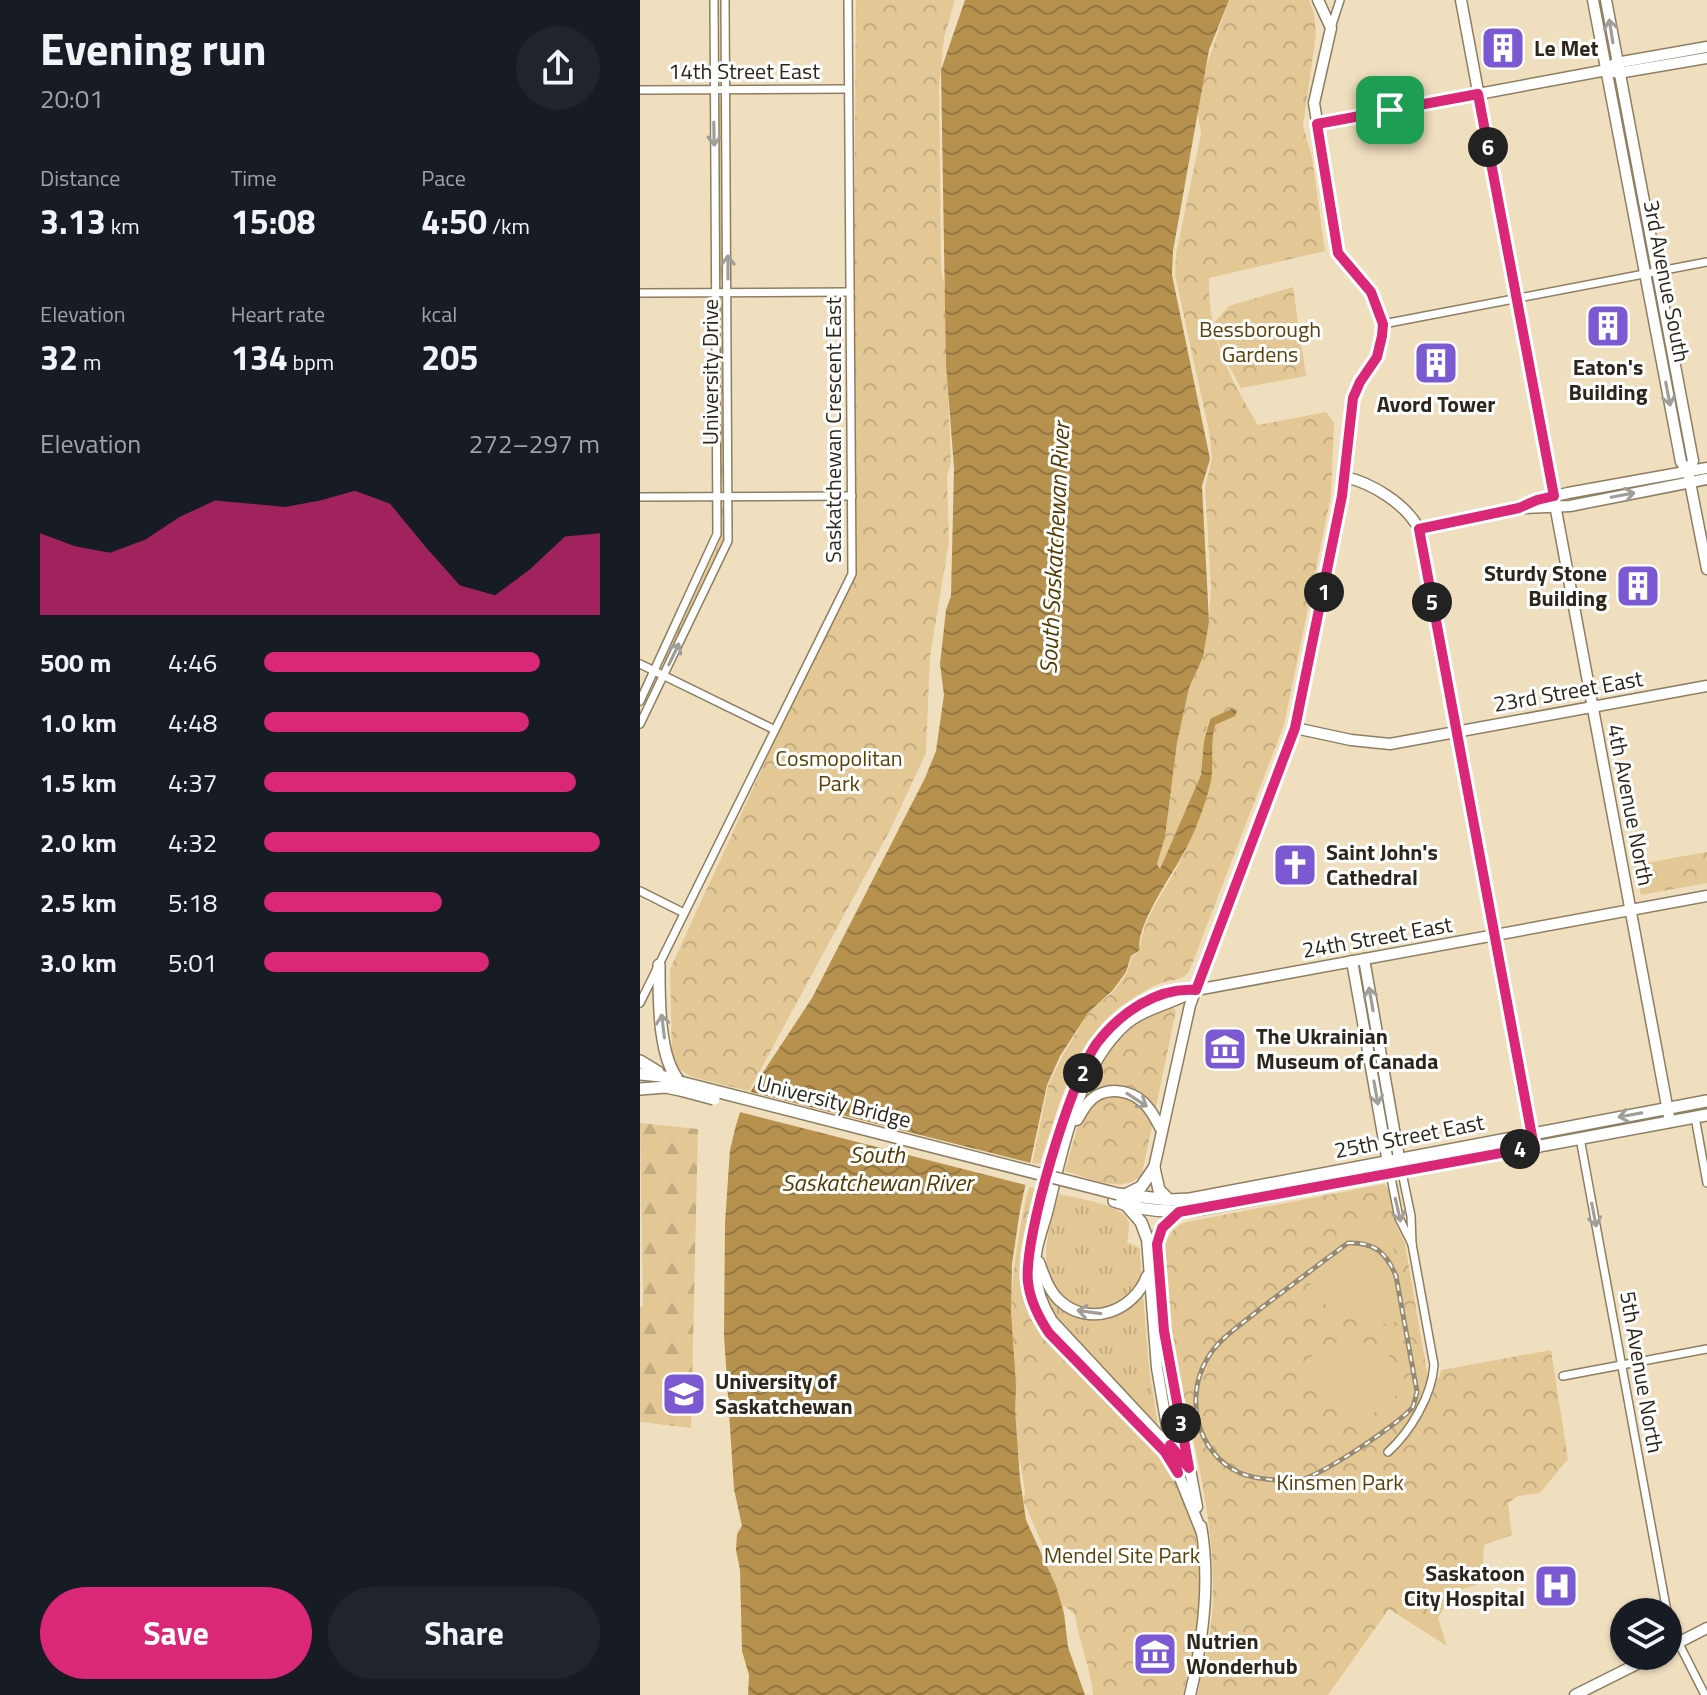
<!DOCTYPE html>
<meta charset="utf-8">
<style>
body{margin:0;font-family:"Titillium Web",sans-serif;background:#20242c;color:#f1f3f6;height:100vh;display:flex;flex-direction:column;font-size:30px;white-space:nowrap}
*{box-sizing:border-box;margin:0}
p{font-size:26px;color:#9ea1a6}
.icon{flex:none;width:44px;height:44px;fill:none;stroke:currentColor;stroke-width:2;stroke-linecap:round;stroke-linejoin:round}
.map{position:relative;flex:1;overflow:hidden}
.details{display:flex;flex-direction:column;background:#171b24;width:640px}
.details>*{flex:none}
.buttons{position:absolute;left:970px;top:1598px;display:grid;gap:16px}
.buttons a{display:grid;place-items:center;width:72px;height:72px;border-radius:50%;background:#171b24;box-shadow:0 2px 6px #0004;font-size:40px}
.pin{position:absolute;display:grid;place-items:center;width:68px;height:68px;color:#fff;margin:-34px;border-radius:16px;box-shadow:0 4px 12px #0006}
.km{position:absolute;width:40px;height:40px;margin:-20px;border-radius:50%;background:#222;color:#fff;font-size:22px;line-height:40px;text-align:center}
.round{display:grid;place-items:center;flex:none;width:84px;height:84px;border-radius:42px;background:#20242c}
.summary{display:flex;align-items:center;justify-content:space-between;height:136px;padding:0 40px}
h1{font-size:44px;font-weight:700;line-height:60px}
.figures{display:grid;grid-template-columns:repeat(3,1fr);gap:12px;height:136px;padding:8px 40px}
.figures div{display:grid;align-content:center}
.figures b{font-size:34px;font-weight:700}
.figures small{font-size:22px;font-weight:400}
.figures p{font-size:22px}
.chart{height:224px;padding:16px 40px}
.chart p{display:flex;justify-content:space-between}
.chart svg{width:100%;height:144px;margin-top:8px;fill:#db2777;opacity:.7}
.primary-button{display:flex;gap:16px;margin-top:auto;padding:16px 40px}
.primary-button a{flex:1;height:92px;border-radius:48px;background:#db2777;color:#fff;font-size:32px;font-weight:700;line-height:92px;text-align:center}
.primary-button a+a{background:#20242c;color:#f1f3f6}
ul{padding:0 40px;list-style:none;font-size:26px}
li{display:grid;grid-template-columns:128px 96px 1fr;align-items:center;height:60px}
li i{height:20px;border-radius:10px;background:#db2777}
main{display:flex;flex:1;min-height:0}
.map>svg:first-child{display:block}
.grass{fill:url(#grass-tufts)}
.forest{fill:url(#forest-firs)}
.park{fill:url(#park-crowns)}
.pitch{fill:#e3c895}
.water{fill:url(#water-waves)}
.pier{fill:#f0dfbf}
.lines{fill:none;stroke-linecap:round;stroke-linejoin:round}
.street-casing{stroke:#8e7e61;stroke-width:10}
.secondary-casing{stroke:#8e7e61;stroke-width:13}
.primary-casing{stroke:#8e7e61;stroke-width:14}
.street{stroke:#fff;stroke-width:7}
.secondary{stroke:#fff;stroke-width:10}
.primary{stroke:#fff;stroke-width:11}
.rail-casing{stroke:#968a73;stroke-width:5}
.rail{stroke:#fff;stroke-width:2;stroke-dasharray:6;stroke-linecap:butt}
.primary-bridge-casing{stroke:#8e7e61;stroke-width:14;stroke-linecap:butt}
.primary-bridge{stroke:#fff;stroke-width:11}
.oneway{stroke:#a09e98}
.route-casing{stroke:#fff;stroke-width:16}
.route{stroke:#db2777;stroke-width:10}
.labels{text-anchor:middle;stroke-width:6;stroke-linejoin:round;paint-order:stroke}
.poi-label{font-size:22px;font-weight:bold;fill:#2d271b;stroke:#fff;text-anchor:start}
.street-label{font-size:22px;fill:#2d271b;stroke:#fff}
.park-label{font-size:22px;fill:#5a4109;stroke:#fff}
.water-label{font-size:24px;font-style:italic;fill:#523a00;stroke:#fff}
</style>
<main>
<section class="details">
<div class="summary"><div><h1>Evening run</h1><p>20:01</p></div><a class="round"><svg class="icon" aria-label="share" viewBox="0 0 24 24"><path d="M12 15V3M7 8l5-5 5 5M5 13v7h14v-7"/></svg></a></div>
<div class="figures">
<div><p>Distance</p><b>3.13<small> km</small></b></div>
<div><p>Time</p><b>15:08</b></div>
<div><p>Pace</p><b>4:50<small> /km</small></b></div>
</div>
<div class="figures">
<div><p>Elevation</p><b>32<small> m</small></b></div>
<div><p>Heart rate</p><b>134<small> bpm</small></b></div>
<div><p>kcal</p><b>205</b></div>
</div>
<div class="chart"><p><span>Elevation</span>272–297 m</p>
<svg viewBox="0 0 160 44" preserveAspectRatio="none"><path d="M0 44V19L10 23L20 25L30 21L40 14L50 9L60 10L70 11L80 9L90 6L100 10L110 23L120 35L130 38L140 30L150 20L160 19V44z"/></svg>
</div>
<ul>
<li><b>500 m</b>4:46<i style="width:82%"></i></li>
<li><b>1.0 km</b>4:48<i style="width:79%"></i></li>
<li><b>1.5 km</b>4:37<i style="width:93%"></i></li>
<li><b>2.0 km</b>4:32<i style="width:100%"></i></li>
<li><b>2.5 km</b>5:18<i style="width:53%"></i></li>
<li><b>3.0 km</b>5:01<i style="width:67%"></i></li>
</ul>
<div class="primary-button"><a>Save</a><a>Share</a></div>
</section>
<div class="map">
<svg width="1067" height="1695" viewBox="0 0 1067 1695">
<defs>
<pattern id="grass-tufts" width="24" height="20" patternUnits="userSpaceOnUse" patternTransform="scale(2)"><rect width="24" height="20" fill="#e3c895"/><path d="M3 7l-1-3M5 7V3M7 7l1-3M15 17l-1-3M17 17v-4M19 17l1-3" fill="none" stroke="#c3ac80"/></pattern>
<pattern id="forest-firs" width="22" height="20" patternUnits="userSpaceOnUse" patternTransform="scale(2)"><rect width="22" height="20" fill="#e3c895"/><path d="M5 1l3.5 6h-7zM16 11l3.5 6h-7z" fill="#c3ac80"/></pattern>
<pattern id="park-crowns" width="20" height="18" patternUnits="userSpaceOnUse" patternTransform="scale(2)"><rect width="20" height="18" fill="#e3c895"/><path d="M2 6a3 3 0 1 1 6 0M12 15a3 3 0 1 1 6 0" fill="none" stroke="#c3ac80"/></pattern>
<pattern id="water-waves" width="16" height="10" patternUnits="userSpaceOnUse" patternTransform="scale(2)"><rect width="16" height="10" fill="#b6924e"/><path d="M0 5q4-4 8 0t8 0" fill="none" stroke="#947740"/></pattern>
</defs>
<rect width="100%" height="100%" fill="#f0dfbf"/>
<g class="grass">
<polygon points="82,101 83,280 79,280 78,102"/>
<polygon points="79,304 83,304 85,483 80,483"/>
<polygon points="81,507 85,508 85,539 81,551 26,664 22,661 79,544"/>
<path d="M 419,1194 C 436,1198 485,1205 489,1222 C 490,1228 488,1236 487,1242 L 500,1248 C 500,1258 502,1270 500,1279 C 498,1287 491,1293 486,1299 C 457,1326 413,1302 407,1267 C 403,1243 413,1216 419,1194 Z"/>
<path d="M 402,1282 C 407,1289 411,1298 417,1304 C 442,1333 483,1316 503,1294 L 509,1368 L 518,1425 L 422,1327 L 409,1307 Z"/>
</g>
<polygon class="forest" points="0,1123 58,1129 51,1428 0,1422 0,1307 3,1306"/>
<g class="park">
<polygon points="216,0 315,0 304,38 299,88 301,266 311,329 306,345 311,463 307,476 309,542 290,656 286,753 251,828 109,1091 52,1077 35,1067 32,1056 30,969 212,573"/>
<path d="M 589,0 L 669,0 L 674,13 L 676,34 L 663,126 L 672,157 L 685,251 L 569,278 C 568,337 588,375 618,425 L 686,412 L 694,423 L 691,496 L 644,725 L 549,972 C 543,980 531,980 521,983 C 508,988 495,997 483,1005 C 434,1039 418,1109 400,1163 L 392,1164 L 408,1086 L 422,1057 L 448,1013 L 474,991 L 487,973 L 492,957 L 501,950 C 497,926 532,880 543,856 C 553,833 567,805 571,780 C 574,762 570,744 575,725 L 594,716 L 569,719 L 564,741 L 561,775 L 520,870 L 517,864 L 525,837 L 537,743 L 549,688 L 563,657 L 569,622 L 571,587 L 565,487 L 572,459 L 570,436 L 535,275 L 536,254 L 561,134 L 557,109 L 565,70 Z"/>
<polygon points="653,287 666,376 601,388 581,352 574,323 589,306"/>
<polygon points="1067,852 1067,883 1001,895 994,865"/>
<path d="M 532,1005 L 536,1011 L 502,1174 C 484,1196 448,1177 425,1171 C 436,1133 452,1066 479,1038 C 494,1022 513,1014 532,1005 Z"/>
<path d="M 744,1184 L 749,1190 L 755,1222 L 765,1244 L 788,1378 L 799,1378 L 801,1370 L 911,1350 L 928,1459 L 900,1493 L 878,1496 L 868,1503 L 872,1535 L 844,1545 L 842,1583 L 813,1592 L 798,1618 L 807,1646 L 749,1609 L 688,1695 L 557,1695 C 565,1661 573,1627 573,1592 C 574,1502 545,1415 530,1327 C 526,1301 525,1274 523,1247 C 528,1236 534,1226 546,1222 Z"/>
<path d="M 389,1187 L 396,1188 C 386,1225 372,1263 384,1302 C 394,1336 422,1357 447,1382 C 476,1411 511,1440 533,1476 C 573,1539 560,1626 543,1695 L 453,1695 C 451,1668 439,1643 435,1615 L 426,1607 L 414,1603 L 405,1567 L 406,1553 L 383,1500 L 385,1492 C 381,1464 374,1435 372,1406 C 366,1333 371,1258 389,1187 Z"/>
</g>
<g class="pitch">
<path d="M 730,1225 L 751,1235 L 766,1316 C 740,1334 694,1320 677,1295 C 673,1290 670,1283 667,1277 L 721,1228 Z"/>
<path d="M 710,1340 C 743,1346 754,1355 768,1386 L 718,1425 L 710,1423 L 659,1365 L 688,1345 Z"/>
</g>
<path class="water" d="M 325,0 L 589,0 L 569,50 L 533,251 L 532,275 L 570,459 L 562,486 L 569,622 L 563,657 L 549,688 L 537,743 L 525,837 L 517,864 L 520,869 L 561,775 L 564,741 L 570,719 L 591,709 L 597,710 L 595,716 L 575,725 C 570,744 574,762 571,781 C 567,801 553,838 542,856 C 531,876 494,929 500,950 L 491,956 L 486,972 L 473,990 L 448,1013 L 420,1056 L 407,1085 L 380,1210 L 372,1264 L 371,1312 L 376,1386 L 375,1411 L 380,1479 L 386,1520 L 416,1586 L 424,1613 L 428,1647 L 445,1695 L 108,1695 L 109,1675 L 102,1651 L 100,1570 L 96,1550 L 97,1534 L 102,1526 L 94,1489 L 84,1335 L 85,1223 L 90,1150 L 96,1125 L 103,1103 L 172,998 L 285,778 L 296,751 L 304,695 L 300,664 L 306,610 L 311,596 L 314,468 L 306,364 L 301,70 Z"/>
<polygon class="pier" points="107,1091 395,1164 390,1186 96,1111"/>
<g class="lines">
<g class="street-casing">
<g id="street">
<polyline points="691,28 700,0"/>
<polyline points="0,90 208,89"/>
<polyline points="0,293 210,292"/>
<polyline points="743,324 1067,262"/>
<polyline points="0,497 212,496"/>
<polyline points="0,664 135,730"/>
<polyline points="0,701 77,534 74,0"/>
<polyline points="0,724 88,541 85,0"/>
<polyline points="0,891 44,913"/>
<polyline points="0,1003 212,574 208,0"/>
<polyline points="1055,1117 1067,1183"/>
<polyline points="940,1138 1027,1612"/>
<polyline points="750,1173 759,1218 772,1244"/>
<polyline points="923,1376 1067,1349"/>
<path d="M 748,1452 C 770,1432 792,1396 794,1365 L 772,1244 L 771,1216 L 759,1158"/>
<polyline points="1028,1616 1030,1626 1065,1695"/>
</g>
</g>
<g class="secondary-casing">
<g id="secondary">
<polyline points="821,0 1030,1122"/>
<polyline points="953,0 1041,462 1048,472 1067,569"/>
<polyline points="966,0 1053,461 1048,472"/>
<polyline points="971,66 976,63 1067,47"/>
<polyline points="677,124 967,70 978,73 1067,58"/>
<path d="M 705,477 C 732,483 766,504 779,529 L 892,1141"/>
<polyline points="881,508 930,506 1067,479"/>
<polyline points="779,529 879,508 897,500 928,493 1067,468"/>
<polyline points="655,728 711,740 750,744 1067,686"/>
<polyline points="724,959 759,1158"/>
<polyline points="712,961 749,1168"/>
<path d="M 437,1120 C 440,1115 444,1108 448,1103 C 464,1084 495,1089 509,1109 C 514,1115 518,1124 522,1131"/>
<polyline points="514,1168 550,1005 655,728 702,496 713,398 720,382 737,357 742,339 743,324 731,292 698,253 674,103 691,28 678,0"/>
<polyline points="517,1236 524,1331 557,1507"/>
<polyline points="507,1238 517,1368 530,1444"/>
<path d="M 399,1262 C 404,1276 409,1291 420,1301 C 450,1328 494,1311 507,1276"/>
<path d="M 549,1468 L 412,1321 C 402,1305 396,1288 395,1269 C 394,1249 403,1229 408,1209 C 422,1151 438,1067 485,1025 C 506,1007 533,1004 556,990"/>
<path d="M 562,1533 L 538,1473 L 525,1452 L 409,1333 C 399,1318 390,1301 388,1282 C 383,1238 431,1079 457,1043 C 479,1013 517,987 556,990 L 1067,896"/>
<polyline points="1028,1648 1067,1628"/>
<path d="M 550,1695 C 563,1641 571,1582 561,1526"/>
<polyline points="935,1695 1013,1656"/>
</g>
</g>
<g class="primary-casing">
<g id="primary">
<path d="M 19,965 C 19,997 18,1059 40,1082"/>
<polyline points="0,1061 18,1072"/>
<polyline points="0,1074 21,1076 40,1082"/>
<polyline points="0,1089 26,1087 40,1090"/>
<polyline points="514,1168 519,1190 529,1200"/>
<polyline points="478,1194 529,1200 550,1199 1067,1101"/>
<polyline points="487,1194 501,1187 514,1168"/>
<path d="M 474,1201 C 502,1211 532,1213 561,1209 L 1067,1115"/>
<polyline points="487,1206 501,1222 507,1238"/>
<polyline points="517,1236 528,1221 539,1212"/>
</g>
</g>
<use href="#street" class="street"/>
<use href="#secondary" class="secondary"/>
<use href="#primary" class="primary"/>
<g class="rail-casing">
<path id="rail" d="M 708,1243 C 734,1242 746,1252 756,1276 L 777,1392 L 773,1407 C 759,1424 676,1480 655,1481 C 640,1481 614,1479 600,1473 C 557,1454 544,1398 567,1359 C 579,1338 602,1324 620,1309 C 649,1287 678,1265 708,1243 Z"/>
</g>
<use href="#rail" class="rail"/>
<g class="primary-bridge-casing">
<g id="primary-bridge">
<polyline points="40,1082 478,1194"/>
<polyline points="40,1090 74,1099"/>
</g>
</g>
<use href="#primary-bridge" class="primary-bridge"/>
</g>
<defs><path id="oneway-shaft" d="M-6 0H5M1.5-3L5.5 0L1.5 3" fill="none" stroke-width="1.6" stroke-linecap="round" stroke-linejoin="round" transform="scale(2)"/></defs>
<g class="oneway">
<use href="#oneway-shaft" transform="translate(971 31) rotate(-99)"/>
<use href="#oneway-shaft" transform="translate(74 134) rotate(89)"/>
<use href="#oneway-shaft" transform="translate(88 267) rotate(-90)"/>
<use href="#oneway-shaft" transform="translate(1028 394) rotate(79)"/>
<use href="#oneway-shaft" transform="translate(983 495) rotate(-11)"/>
<use href="#oneway-shaft" transform="translate(34 654) rotate(-64)"/>
<use href="#oneway-shaft" transform="translate(731 999) rotate(-100)"/>
<use href="#oneway-shaft" transform="translate(23 1026) rotate(-97)"/>
<use href="#oneway-shaft" transform="translate(736 1093) rotate(80)"/>
<use href="#oneway-shaft" transform="translate(497 1100) rotate(33)"/>
<use href="#oneway-shaft" transform="translate(990 1115) rotate(170)"/>
<use href="#oneway-shaft" transform="translate(758 1210) rotate(77)"/>
<use href="#oneway-shaft" transform="translate(954 1215) rotate(79)"/>
<use href="#oneway-shaft" transform="translate(449 1312) rotate(-172)"/>
</g>
<g class="lines">
<g class="route-casing">
<path id="route" d="M 838,94 L 914,496 L 897,500 L 879,508 L 779,529 L 894,1147 L 539,1212 L 522,1228 L 517,1244 L 524,1331 L 549,1468 L 530,1445 L 538,1473 L 525,1452 L 409,1333 C 399,1318 390,1300 388,1282 C 383,1239 431,1079 457,1043 C 480,1013 517,987 556,990 L 655,728 L 702,496 L 713,398 L 720,382 L 737,357 L 742,336 L 743,324 L 731,292 L 698,253 L 677,124 Z"/>
</g>
<use href="#route" class="route"/>
</g>
<defs>
<g id="building-square" transform="scale(2.3)"><rect x="-9" y="-9" width="18" height="18" rx="4" fill="#7b59d3" stroke="#fff"/><path d="M-4-6H4V6H1V3H-1V6H-4ZM-2.5-4.3h1.7v1.8h-1.7ZM.8-4.3h1.7v1.8H.8ZM-2.5-1h1.7V.8h-1.7ZM.8-1h1.7V.8H.8Z" fill="#fff"/></g>
<g id="church-square" transform="scale(2.3)"><rect x="-9" y="-9" width="18" height="18" rx="4" fill="#7b59d3" stroke="#fff"/><path d="M-1.2-6h2.4v3.5h3.3v2.4h-3.3V6h-2.4V-.1h-3.3v-2.4h3.3Z" fill="#fff"/></g>
<g id="museum-square" transform="scale(2.3)"><rect x="-9" y="-9" width="18" height="18" rx="4" fill="#7b59d3" stroke="#fff"/><path d="M0-6L6-3V-2H-6V-3ZM-5-1h2V3h-2ZM-1-1h2V3h-2ZM3-1h2V3H3ZM-6 4H6V6H-6Z" fill="#fff"/></g>
<g id="university-square" transform="scale(2.3)"><rect x="-9" y="-9" width="18" height="18" rx="4" fill="#7b59d3" stroke="#fff"/><path d="M0-5L7-2L0 1L-7-2ZM-4 1L0 2.5L4 1V4Q0 6-4 4Z" fill="#fff"/></g>
<g id="hospital-square" transform="scale(2.3)"><rect x="-9" y="-9" width="18" height="18" rx="4" fill="#7b59d3" stroke="#fff"/><path d="M-5-5h3v3.5h4V-5h3V5h-3V1.5h-4V5h-3Z" fill="#fff"/></g>
</defs>
<g fill-rule="evenodd">
<use href="#building-square" x="863" y="48"/>
<use href="#building-square" x="968" y="326"/>
<use href="#building-square" x="796" y="363"/>
<use href="#building-square" x="998" y="586"/>
<use href="#church-square" x="655" y="865"/>
<use href="#museum-square" x="585" y="1049"/>
<use href="#university-square" x="44" y="1394"/>
<use href="#hospital-square" x="916" y="1586"/>
<use href="#museum-square" x="515" y="1654"/>
</g>
<g class="labels">
<g class="poi-label">
<text x="894" y="56">Le Met</text>
<text x="968" y="375" text-anchor="middle">Eaton's<tspan x="968" dy="25">Building</tspan></text>
<text x="796" y="412" text-anchor="middle">Avord Tower</text>
<text x="967" y="581" text-anchor="end">Sturdy Stone<tspan x="967" dy="25">Building</tspan></text>
<text x="686" y="860">Saint John's<tspan x="686" dy="25">Cathedral</tspan></text>
<text x="616" y="1044">The Ukrainian<tspan x="616" dy="25">Museum of Canada</tspan></text>
<text x="75" y="1389">University of<tspan x="75" dy="25">Saskatchewan</tspan></text>
<text x="885" y="1581" text-anchor="end">Saskatoon<tspan x="885" dy="25">City Hospital</tspan></text>
<text x="546" y="1649">Nutrien<tspan x="546" dy="25">Wonderhub</tspan></text>
</g>
<g class="street-label">
<text x="104" y="79">14th Street East</text>
<text transform="translate(1027 281) rotate(79)" y="8">3rd Avenue South</text>
<text transform="translate(70 372) rotate(-90)" y="8">University Drive</text>
<text transform="translate(193 430) rotate(-90)" y="8">Saskatchewan Crescent East</text>
<text transform="translate(928 691) rotate(-10)" y="8">23rd Street East</text>
<text transform="translate(991 805) rotate(79)" y="8">4th Avenue North</text>
<text transform="translate(737 937) rotate(-10)" y="8">24th Street East</text>
<text transform="translate(194 1101) rotate(14)" y="8">University Bridge</text>
<text transform="translate(769 1136) rotate(-11)" y="8">25th Street East</text>
<text transform="translate(1002 1372) rotate(80)" y="8">5th Avenue North</text>
</g>
<g class="park-label">
<text x="620" y="337">Bessborough<tspan x="620" dy="25">Gardens</tspan></text>
<text x="199" y="766">Cosmopolitan<tspan x="199" dy="25">Park</tspan></text>
<text x="700" y="1490">Kinsmen Park</text>
<text x="482" y="1563">Mendel Site Park</text>
</g>
<g class="water-label">
<text transform="translate(415 548) rotate(-87)" y="8">South Saskatchewan River</text>
<text x="237" y="1163">South<tspan x="237" dy="28">Saskatchewan River</tspan></text>
</g>
</g>
</svg>
<div class="buttons">
<a><svg class="icon" aria-label="layers" viewBox="0 0 24 24"><path d="M12 4l9 5-9 5-9-5zM3 14l9 5 9-5"/></svg></a>
</div>
<div class="pin" style="left:750px;top:110px;background:#1e9e55"><svg class="icon" aria-label="arrive" viewBox="0 0 24 24"><path d="M6 21V4h12l-3 4 3 4H6"/></svg></div>
<b class="km" style="left:684px;top:592px">1</b>
<b class="km" style="left:443px;top:1073px">2</b>
<b class="km" style="left:541px;top:1423px">3</b>
<b class="km" style="left:880px;top:1149px">4</b>
<b class="km" style="left:792px;top:602px">5</b>
<b class="km" style="left:848px;top:147px">6</b>
</div>
</main>
